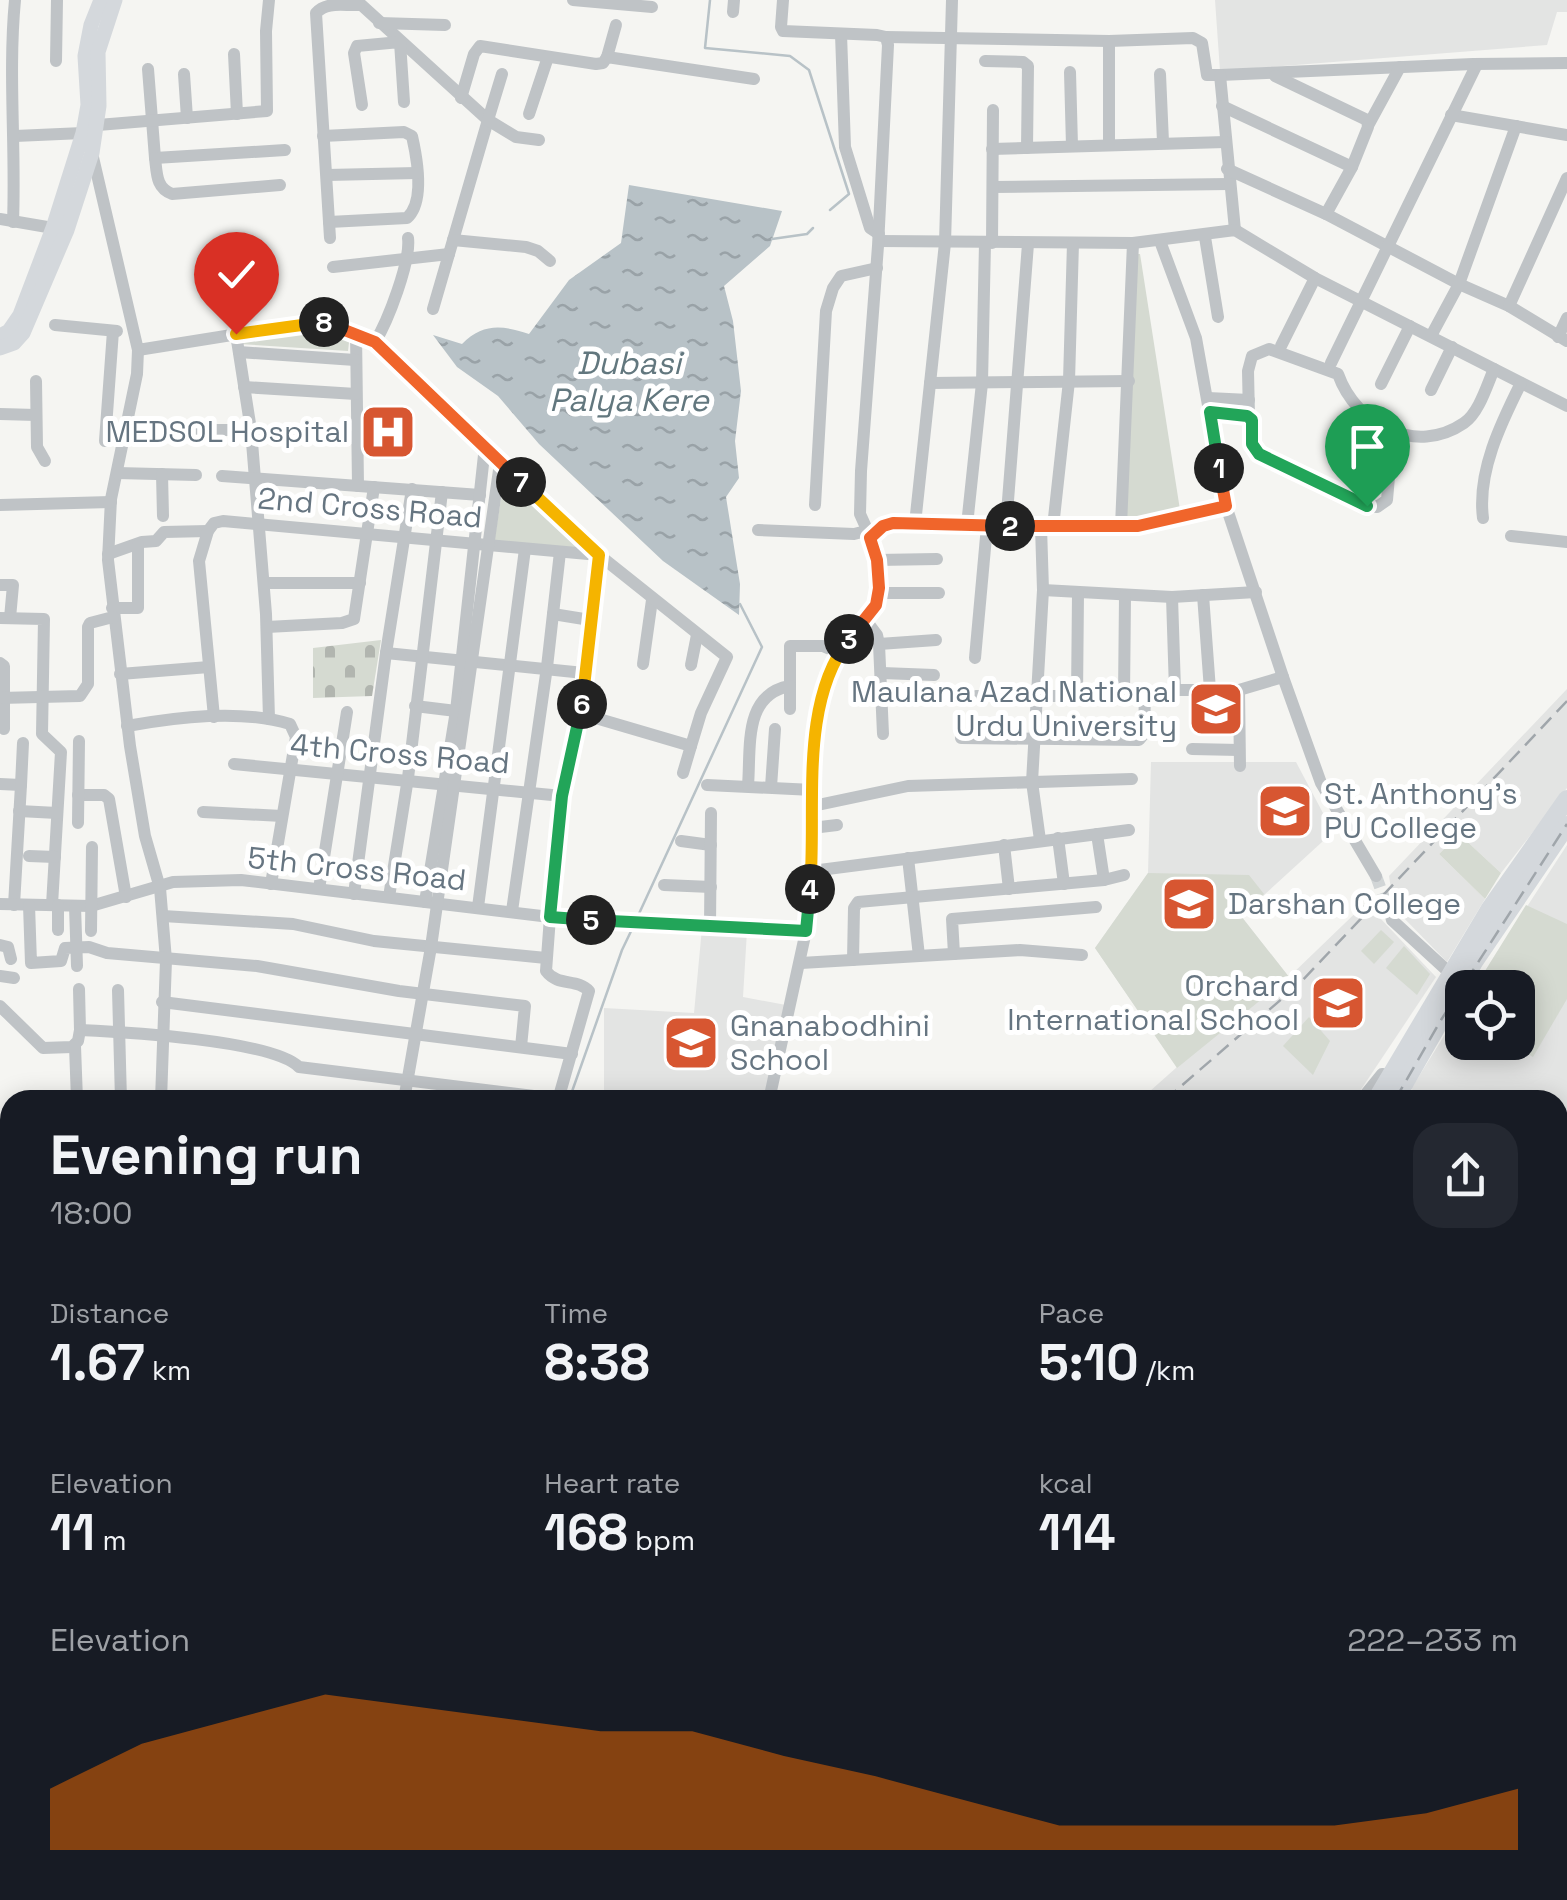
<!DOCTYPE html>
<meta charset="utf-8">
<style>
body{margin:0;font-family:"Space Grotesk",sans-serif;background:#242831;color:#f1f3f6;height:100vh;display:flex;flex-direction:column;font-size:38px;white-space:nowrap}
*{box-sizing:border-box;margin:0}
p{font-size:32px;color:#9ea1a6}
.icon{flex:none;width:55px;height:55px;fill:none;stroke:currentColor;stroke-width:2;stroke-linecap:round;stroke-linejoin:round}
.map{position:relative;flex:1;overflow:hidden}
.details{position:absolute;left:0px;top:1090px;width:1568px;height:810px;display:flex;flex-direction:column;background:#171b24;border-radius:30px 30px 0 0;box-shadow:0 5px 25px #0003}
.details>*{flex:none}
.controls{position:absolute;left:1445px;top:970px;display:grid;gap:20px}
.controls a{display:grid;place-items:center;width:90px;height:90px;border-radius:20px;background:#171b24;box-shadow:0 5px 25px #0003;font-size:50px}
.pin{position:absolute;display:grid;place-items:center;width:85px;height:85px;color:#fff;margin:-102px -42px;border-radius:50% 50% 50% 0;rotate:-45deg;box-shadow:0 0 10px #0007}
.pin .icon{rotate:45deg}
.km{position:absolute;width:50px;height:50px;margin:-25px;border-radius:50%;background:#222;color:#fff;font-size:28px;line-height:50px;text-align:center}
.round{display:grid;place-items:center;flex:none;width:105px;height:105px;border-radius:30px;background:#242831}
.head{display:flex;align-items:center;justify-content:space-between;height:170px;padding:0 50px}
h1{font-size:55px;font-weight:600;line-height:75px}
.stats{display:grid;grid-template-columns:repeat(3,1fr);gap:15px;height:170px;padding:10px 50px}
.stats div{display:grid;align-content:center}
.stats b{font-size:50px;font-weight:600}
.stats small{font-size:28px;font-weight:400}
.stats p{font-size:28px}
.chart{height:280px;padding:20px 50px}
.chart p{display:flex;justify-content:space-between}
.chart svg{width:100%;height:180px;margin-top:10px;fill:#b45309;opacity:.7}
.map>svg:first-child{display:block}
.built{fill:#e3e4e3}
.green{fill:#d5dad1}
.cemetery{fill:url(#cemetery-stones)}
.water{fill:url(#water-ripples)}
.lines{fill:none;stroke-linecap:round;stroke-linejoin:round}
.stream{stroke:#b8c2c7;stroke-width:2.5}
.minor-tunnel{stroke:#d1d5d6;stroke-width:12;stroke-dasharray:12 6;stroke-linecap:butt}
.minor{stroke:#bfc3c6;stroke-width:12}
.major{stroke:#d4d8dc;stroke-width:15}
.highway{stroke:#d4d8dc;stroke-width:18}
.rail{stroke:#a0a6ab;stroke-width:2.5;stroke-dasharray:15 8;stroke-linecap:butt}
.split-1-casing{stroke:#fff;stroke-width:20}
.split-2-casing{stroke:#fff;stroke-width:20}
.split-3-casing{stroke:#fff;stroke-width:20}
.split-4-casing{stroke:#fff;stroke-width:20}
.split-5-casing{stroke:#fff;stroke-width:20}
.split-6-casing{stroke:#fff;stroke-width:20}
.split-7-casing{stroke:#fff;stroke-width:20}
.split-8-casing{stroke:#fff;stroke-width:20}
.split-9-casing{stroke:#fff;stroke-width:20}
.split-1{stroke:#22a559;stroke-width:12}
.split-2{stroke:#f0652b;stroke-width:12}
.split-3{stroke:#f0652b;stroke-width:12}
.split-4{stroke:#f5b400;stroke-width:12}
.split-5{stroke:#22a559;stroke-width:12}
.split-6{stroke:#22a559;stroke-width:12}
.split-7{stroke:#f5b400;stroke-width:12}
.split-8{stroke:#f0652b;stroke-width:12}
.split-9{stroke:#f5b400;stroke-width:12}
.labels{text-anchor:middle;stroke-width:10;stroke-linejoin:round;paint-order:stroke}
.poi-label{font-size:30px;fill:#667581;stroke:#fff;text-anchor:end}
.street-label{font-size:30px;fill:#667581;stroke:#fff}
.water-label{font-size:32px;font-style:italic;fill:#62777e;stroke:#fff}
</style>
<div class="map">
<svg width="1567" height="1900" viewBox="0 0 1567 1900">
<defs>
<pattern id="cemetery-stones" width="16" height="16" patternUnits="userSpaceOnUse" patternTransform="scale(2.5)"><rect width="16" height="16" fill="#d5dad1"/><path d="M2 7V4a2 2 0 0 1 4 0v3zM10 15v-3a2 2 0 0 1 4 0v3z" fill="#b1b5af"/></pattern>
<pattern id="water-ripples" width="26" height="14" patternUnits="userSpaceOnUse" patternTransform="scale(2.5)"><rect width="26" height="14" fill="#b8c2c7"/><path d="M2 4q2-2 4 0t4 0M15 11q2-2 4 0t4 0" fill="none" stroke="#99a2a7"/></pattern>
</defs>
<rect width="100%" height="100%" fill="#f5f5f2"/>
<g class="built">
<polygon points="1215,0 1567,0 1567,12 1557,12 1547,45 1220,71"/>
<polygon points="1567,689 1567,788 1501,873 1459,834 1439,854 1485,899 1447,962 1394,908 1389,876"/>
<polygon points="1198,693 1235,693 1235,726 1197,726"/>
<polygon points="1151,762 1296,762 1333,832 1241,916 1289,977 1371,898 1380,918 1436,977 1354,1100 1140,1100 1177,1067 1095,948 1148,873"/>
<polygon points="1567,845 1567,1555 1558,1558 1558,1100 1414,1100 1418,1093 1411,1089 1462,1007 1462,1042 1518,1042 1518,988 1475,987"/>
<polygon points="702,928 747,931 743,997 786,1005 763,1100 604,1100 604,1008 694,1013"/>
<polygon points="1567,1588 1567,1900 847,1900 850,1890 1558,1890 1558,1594"/>
<polygon points="178,1890 249,1890 238,1900 167,1900"/>
</g>
<g class="green">
<polygon points="1134,254 1140,254 1180,510 1137,519 1117,515"/>
<polygon points="330,320 350,334 348,351 239,344 238,336"/>
<polygon points="505,474 581,549 494,542"/>
<polygon points="1459,834 1501,873 1485,899 1439,854"/>
<polygon points="1148,873 1249,875 1264,894 1241,916 1289,977 1177,1068 1095,948"/>
<polygon points="1526,905 1567,924 1567,999 1533,1057 1509,1043 1518,1042 1518,988 1475,987"/>
<polygon points="1381,930 1394,942 1374,964 1361,951"/>
<polygon points="1404,946 1430,974 1417,995 1386,968"/>
<polygon points="1309,1017 1330,1041 1313,1075 1283,1046"/>
<polygon points="99,1890 150,1890 139,1900 99,1900"/>
<polygon points="612,1890 684,1890 688,1900 579,1900"/>
</g>
<polygon class="cemetery" points="381,640 372,696 313,698 313,648"/>
<g class="water">
<path d="M 629,185 L 782,211 L 770,246 L 724,286 L 733,321 L 741,391 L 735,441 L 739,478 L 726,497 L 740,584 L 739,615 L 663,561 L 539,444 L 498,396 L 457,367 L 433,335 L 462,344 C 483,323 502,325 529,334 L 569,280 L 621,243 Z"/>
<polygon points="793,1890 850,1890 847,1900 789,1900"/>
<polygon points="1031,1890 1183,1890 1197,1900 1024,1900"/>
</g>
<g class="lines">
<g class="stream">
<polyline points="710,0 705,48 790,56 809,70 849,194 830,210"/>
<polyline points="772,239 807,234 813,228"/>
<polyline points="637,918 762,647 740,604"/>
<polyline points="569,1100 622,950 634,925"/>
</g>
<polyline class="minor-tunnel" points="1376,876 1392,920"/>
<g class="minor">
<polyline points="356,0 488,120 433,309"/>
<polyline points="573,0 652,7"/>
<polyline points="733,12 734,0"/>
<polyline points="379,23 445,25"/>
<polyline points="841,34 845,147 870,228 879,234"/>
<polyline points="886,37 1109,41 1193,38 1202,43 1207,75 1220,75 1473,64 1567,63"/>
<polyline points="1109,41 1109,144"/>
<polyline points="234,54 237,114"/>
<polyline points="607,57 616,25"/>
<polyline points="56,61 57,0"/>
<polyline points="985,61 1023,62 1028,66 1027,148"/>
<polyline points="148,69 155,158 285,150"/>
<polyline points="1070,72 1072,146"/>
<polyline points="184,74 187,118"/>
<polyline points="502,74 488,120 516,137 539,140"/>
<polyline points="1160,74 1163,142"/>
<polyline points="1220,75 1235,230"/>
<polyline points="1275,76 1367,120 1368,127 1352,167 1326,214"/>
<polyline points="461,98 474,54 480,46 596,64 603,63 607,57 754,79"/>
<polyline points="362,105 354,53 357,46 400,42 404,102"/>
<polyline points="1222,106 1352,167"/>
<polyline points="529,114 548,57"/>
<polyline points="1451,115 1567,135"/>
<polyline points="1369,124 1400,67"/>
<polyline points="98,125 267,111 266,31 269,0"/>
<polyline points="15,136 83,133"/>
<path d="M 323,136 L 404,132 L 412,136 C 417,158 425,202 407,218 L 329,222"/>
<polyline points="992,149 1225,142"/>
<polyline points="92,153 138,350 319,321 375,342 407,370 599,555 582,714 562,796 550,917 806,931"/>
<path d="M 155,158 C 157,174 156,188 172,194 L 280,185"/>
<polyline points="1227,169 1326,214 1459,284 1509,306 1567,341"/>
<polyline points="327,175 417,173"/>
<polyline points="993,187 1229,184"/>
<polyline points="0,219 53,228"/>
<path d="M 13,222 C 16,147 8,74 15,0"/>
<polyline points="1205,237 1218,317"/>
<path d="M 330,238 L 316,13 C 327,1 344,6 359,5"/>
<polyline points="453,240 526,247 538,251 550,261"/>
<polyline points="879,241 1133,243 1235,230 1315,278 1567,406"/>
<polyline points="1160,241 1196,338 1226,506 1283,677 1321,783 1376,876"/>
<polyline points="992,243 993,110"/>
<polyline points="333,267 449,254"/>
<polyline points="1509,306 1567,178"/>
<polyline points="55,325 117,331"/>
<polyline points="356,333 358,486"/>
<polyline points="236,334 251,430 356,437"/>
<polyline points="1431,336 1459,284 1516,126"/>
<polyline points="1558,337 1567,318"/>
<path d="M 375,342 C 388,321 411,261 408,238"/>
<polyline points="1281,346 1315,278"/>
<polyline points="138,350 137,374 111,499 108,560 130,746 145,836 160,888 166,960 161,1100"/>
<polyline points="239,352 355,360"/>
<polyline points="1331,363 1477,64"/>
<polyline points="36,381 37,447 45,461"/>
<polyline points="930,383 1129,381"/>
<polyline points="1381,384 1410,326"/>
<polyline points="244,387 356,394"/>
<polyline points="1431,390 1452,347"/>
<polyline points="1208,398 1249,400"/>
<polyline points="1210,412 1249,417"/>
<polyline points="0,414 36,415"/>
<polyline points="126,430 251,430 266,614 269,719"/>
<path d="M 1393,430 L 1387,500 L 1377,507 L 1367,506 L 1259,454 L 1251,444 L 1252,420 L 1249,417 L 1248,371 L 1252,356 L 1269,349 L 1338,374 C 1356,425 1416,456 1464,423 C 1479,413 1487,385 1494,369"/>
<polyline points="105,441 113,331"/>
<polyline points="117,473 196,475"/>
<polyline points="162,474 163,516"/>
<polyline points="222,476 480,495"/>
<polyline points="0,505 111,502"/>
<polyline points="815,505 826,311 833,288 841,276 877,268"/>
<path d="M 1483,518 C 1477,472 1501,423 1521,383"/>
<polyline points="915,524 945,243 952,0"/>
<polyline points="967,525 982,383 985,243"/>
<polyline points="1006,526 1028,244"/>
<polyline points="1121,526 1133,243"/>
<polyline points="1053,527 1069,381 1073,243"/>
<polyline points="758,530 854,534 866,531"/>
<polyline points="1511,536 1567,542"/>
<polyline points="870,537 883,526 893,523 1138,527 1226,506"/>
<polyline points="108,554 142,542 156,541 164,532 208,531"/>
<polyline points="877,560 937,559"/>
<polyline points="264,583 360,583"/>
<polyline points="0,585 13,585 10,618"/>
<polyline points="1043,590 1172,597 1256,592"/>
<polyline points="878,593 939,593"/>
<polyline points="1203,595 1210,690"/>
<polyline points="112,608 138,608 138,545"/>
<polyline points="553,614 590,620"/>
<polyline points="0,618 44,619 42,734 61,752 52,905"/>
<polyline points="865,619 877,635 879,644 883,734"/>
<polyline points="267,627 342,623 354,619 374,487"/>
<polyline points="879,644 936,640"/>
<polyline points="386,653 584,673"/>
<polyline points="975,658 987,526"/>
<polyline points="0,663 4,666 4,729"/>
<polyline points="643,664 652,600"/>
<polyline points="691,665 697,635"/>
<polyline points="882,673 934,675"/>
<polyline points="120,674 209,667"/>
<polyline points="1175,690 1239,690 1283,677"/>
<polyline points="1239,690 1240,766"/>
<polyline points="976,696 1117,696 1175,690 1172,597"/>
<polyline points="1124,696 1125,596"/>
<polyline points="1077,697 1078,593"/>
<polyline points="0,698 80,696 88,684 88,627 90,623 113,617"/>
<polyline points="415,706 456,711"/>
<polyline points="790,709 790,646 823,646 839,653"/>
<polyline points="214,717 199,561 208,531 214,523 223,521 599,555 727,657 701,713 691,746 582,714"/>
<path d="M 127,726 C 177,717 241,709 290,724 L 296,737 L 271,884"/>
<polyline points="961,738 1139,740 1144,734 1145,693"/>
<polyline points="1192,749 1239,750"/>
<polyline points="234,764 562,796"/>
<polyline points="683,773 691,746"/>
<polyline points="0,784 21,785 14,905"/>
<polyline points="21,785 23,743"/>
<polyline points="707,785 813,790"/>
<path d="M 748,786 C 751,747 743,694 790,686"/>
<polyline points="771,787 775,729"/>
<polyline points="78,795 104,795 109,799 126,897"/>
<polyline points="813,806 908,786 1132,779"/>
<polyline points="19,811 57,813"/>
<polyline points="203,812 282,816"/>
<polyline points="78,823 79,741"/>
<polyline points="812,828 837,825"/>
<polyline points="1097,834 1104,880"/>
<polyline points="1058,838 1064,884"/>
<polyline points="1040,840 1032,782 1043,590 1041,527"/>
<polyline points="681,841 711,845"/>
<polyline points="1004,845 1009,889"/>
<polyline points="29,856 55,857"/>
<polyline points="908,858 919,956"/>
<polyline points="812,871 1129,830"/>
<polyline points="664,885 711,887"/>
<polyline points="319,889 347,712"/>
<polyline points="354,894 386,653 412,489"/>
<polyline points="389,897 408,778 442,492"/>
<polyline points="425,902 456,711 485,446"/>
<path d="M 0,904 L 91,906 L 173,882 L 241,880 L 550,917 L 546,971 C 558,987 577,978 589,991 L 558,1100"/>
<polyline points="29,905 31,963 61,961 65,948 89,947 107,953 257,966 399,991 525,1006 521,1047"/>
<polyline points="75,906 77,966"/>
<polyline points="478,907 525,549"/>
<polyline points="512,911 547,667 560,552"/>
<polyline points="163,916 293,924 374,941 546,958"/>
<polyline points="1392,920 1452,975"/>
<polyline points="710,927 711,813"/>
<polyline points="58,930 58,905"/>
<polyline points="91,931 92,847"/>
<polyline points="0,945 8,947 11,959"/>
<polyline points="954,954 952,919 1096,907"/>
<polyline points="853,960 854,908 858,902 1104,880 1124,875"/>
<polyline points="801,963 1020,950 1082,955"/>
<polyline points="0,976 14,978"/>
<polyline points="79,989 80,1030"/>
<polyline points="118,990 121,1100"/>
<polyline points="162,1002 572,1054"/>
<path d="M 0,1006 L 43,1048 L 72,1047 L 78,1041 L 80,1030 C 123,1032 272,1040 299,1067 L 558,1099"/>
<polyline points="75,1046 77,1100"/>
<polyline points="161,1096 195,1100"/>
<polyline points="404,1100 431,947 500,463"/>
<polyline points="769,1100 806,931 812,871 815,732 834,659 875,605 879,588 874,545 860,514 861,471 878,246 888,45 886,37 877,35 783,31 781,27 783,0"/>
<polyline points="1361,1100 1382,1074 1393,1075"/>
<polyline points="0,1162 4,1161"/>
<polyline points="0,1212 10,1211"/>
<polyline points="0,1254 10,1253"/>
<polyline points="0,1294 10,1294"/>
<polyline points="0,1333 10,1332"/>
<polyline points="0,1395 10,1396"/>
<polyline points="0,1455 10,1456"/>
<polyline points="0,1520 10,1521"/>
<polyline points="0,1601 10,1602"/>
<polyline points="0,1614 10,1615"/>
<polyline points="1558,1638 1565,1668"/>
<polyline points="0,1655 10,1656"/>
<polyline points="0,1689 10,1690"/>
<polyline points="1558,1699 1567,1697"/>
<polyline points="0,1710 10,1711"/>
<polyline points="0,1759 10,1760"/>
<polyline points="0,1826 10,1826"/>
<polyline points="0,1858 10,1855"/>
<polyline points="13,1890 13,1900"/>
<polyline points="50,1890 73,1890 79,1900"/>
<polyline points="93,1890 93,1900"/>
<polyline points="441,1890 446,1900"/>
<polyline points="549,1890 558,1893 569,1890"/>
<polyline points="698,1890 707,1900"/>
<polyline points="33,1900 33,1893 37,1890"/>
<polyline points="153,1900 164,1890"/>
<polyline points="261,1900 273,1890"/>
<polyline points="300,1900 316,1890"/>
<polyline points="319,1900 336,1890"/>
<polyline points="408,1900 425,1890"/>
<polyline points="712,1900 724,1890"/>
</g>
<g class="major">
<polyline points="0,336 9,331 20,315 53,228 83,133 88,105 85,56 91,25 101,0"/>
<polyline points="0,348 14,343 23,333 67,230 92,153 99,106 98,52 115,0"/>
</g>
<g class="highway">
<polyline points="1376,1100 1489,910 1567,799"/>
<polyline points="1395,1100 1474,962 1567,825"/>
<polyline points="755,1900 760,1890"/>
<polyline points="772,1900 777,1890"/>
</g>
<g class="rail">
<polyline points="1165,1100 1299,984 1567,701"/>
<polyline points="1395,1100 1441,1020 1567,824"/>
<polyline points="218,1900 230,1890"/>
<polyline points="775,1900 779,1890"/>
</g>
</g>
<g class="lines">
<g class="split-1-casing">
<polyline id="split-1" points="1219,468 1210,412 1247,416 1252,420 1252,444 1259,454 1367,506"/>
</g>
<g class="split-2-casing">
<polyline id="split-2" points="1010,526 1138,526 1226,506 1219,468"/>
</g>
<g class="split-3-casing">
<polyline id="split-3" points="849,639 876,605 879,588 877,560 870,538 883,526 893,523 1010,526"/>
</g>
<g class="split-4-casing">
<path id="split-4" d="M 810,889 C 817,810 798,705 849,639"/>
</g>
<g class="split-5-casing">
<polyline id="split-5" points="591,920 806,931 810,889"/>
</g>
<g class="split-6-casing">
<polyline id="split-6" points="582,704 562,796 550,917 591,920"/>
</g>
<g class="split-7-casing">
<polyline id="split-7" points="521,482 599,555 582,704"/>
</g>
<g class="split-8-casing">
<polyline id="split-8" points="324,322 375,342 521,482"/>
</g>
<g class="split-9-casing">
<polyline id="split-9" points="236,334 324,322"/>
</g>
<use href="#split-1" class="split-1"/>
<use href="#split-2" class="split-2"/>
<use href="#split-3" class="split-3"/>
<use href="#split-4" class="split-4"/>
<use href="#split-5" class="split-5"/>
<use href="#split-6" class="split-6"/>
<use href="#split-7" class="split-7"/>
<use href="#split-8" class="split-8"/>
<use href="#split-9" class="split-9"/>
</g>
<defs>
<g id="hospital-square" transform="scale(2.875)"><rect x="-9" y="-9" width="18" height="18" rx="4" fill="#d75631" stroke="#fff"/><path d="M-5-5h3v3.5h4V-5h3V5h-3V1.5h-4V5h-3Z" fill="#fff"/></g>
<g id="university-square" transform="scale(2.875)"><rect x="-9" y="-9" width="18" height="18" rx="4" fill="#d75631" stroke="#fff"/><path d="M0-5L7-2L0 1L-7-2ZM-4 1L0 2.5L4 1V4Q0 6-4 4Z" fill="#fff"/></g>
<g id="school-square" transform="scale(2.875)"><rect x="-9" y="-9" width="18" height="18" rx="4" fill="#d75631" stroke="#fff"/><path d="M0-5L7-2L0 1L-7-2ZM-4 1L0 2.5L4 1V4Q0 6-4 4Z" fill="#fff"/></g>
</defs>
<g fill-rule="evenodd">
<use href="#hospital-square" x="388" y="432"/>
<use href="#university-square" x="1216" y="709"/>
<use href="#university-square" x="1285" y="811"/>
<use href="#university-square" x="1189" y="904"/>
<use href="#school-square" x="1338" y="1003"/>
<use href="#school-square" x="691" y="1043"/>
</g>
<g class="labels">
<g class="poi-label">
<text x="349" y="442">MEDSOL Hospital</text>
<text x="1177" y="702">Maulana Azad National<tspan x="1177" dy="34">Urdu University</tspan></text>
<text x="1324" y="804" text-anchor="start">St. Anthony's<tspan x="1324" dy="34">PU College</tspan></text>
<text x="1228" y="914" text-anchor="start">Darshan College</text>
<text x="1299" y="996">Orchard<tspan x="1299" dy="34">International School</tspan></text>
<text x="730" y="1036" text-anchor="start">Gnanabodhini<tspan x="730" dy="34">School</tspan></text>
</g>
<g class="street-label">
<text transform="translate(370 508) rotate(5)" y="10">2nd Cross Road</text>
<text transform="translate(400 754) rotate(5)" y="10">4th Cross Road</text>
<text transform="translate(357 869) rotate(6)" y="10">5th Cross Road</text>
</g>
<g class="water-label">
<text x="629" y="374">Dubasi<tspan x="629" dy="37">Palya Kere</tspan></text>
</g>
</g>
</svg>
<div class="controls">
<a><svg class="icon" aria-label="locate" viewBox="0 0 24 24"><circle cx="12" cy="12" r="6"/><path d="M12 2v4M12 18v4M2 12h4M18 12h4"/></svg></a>
</div>
<div class="pin" style="left:1367px;top:506px;background:#1e9e55"><svg class="icon" aria-label="arrive" viewBox="0 0 24 24"><path d="M6 21V4h12l-3 4 3 4H6"/></svg></div>
<div class="pin" style="left:236px;top:334px;background:#d93025"><svg class="icon" aria-label="check" viewBox="0 0 24 24"><path d="M5 12l5 5 9-10"/></svg></div>
<b class="km" style="left:1219px;top:468px">1</b>
<b class="km" style="left:1010px;top:526px">2</b>
<b class="km" style="left:849px;top:639px">3</b>
<b class="km" style="left:810px;top:889px">4</b>
<b class="km" style="left:591px;top:920px">5</b>
<b class="km" style="left:582px;top:704px">6</b>
<b class="km" style="left:521px;top:482px">7</b>
<b class="km" style="left:324px;top:322px">8</b>
<section class="details">
<div class="head"><div><h1>Evening run</h1><p>18:00</p></div><a class="round"><svg class="icon" aria-label="share" viewBox="0 0 24 24"><path d="M12 15V3M7 8l5-5 5 5M5 13v7h14v-7"/></svg></a></div>
<div class="stats">
<div><p>Distance</p><b>1.67<small> km</small></b></div>
<div><p>Time</p><b>8:38</b></div>
<div><p>Pace</p><b>5:10<small> /km</small></b></div>
</div>
<div class="stats">
<div><p>Elevation</p><b>11<small> m</small></b></div>
<div><p>Heart rate</p><b>168<small> bpm</small></b></div>
<div><p>kcal</p><b>114</b></div>
</div>
<div class="chart"><p><span>Elevation</span>222–233 m</p>
<svg viewBox="0 0 160 44" preserveAspectRatio="none"><path d="M0 44V29L10 18L20 12L30 6L40 9L50 12L60 15L70 15L80 21L90 26L100 32L110 38L120 38L130 38L140 38L150 35L160 29V44z"/></svg>
</div>
</section>
</div>
